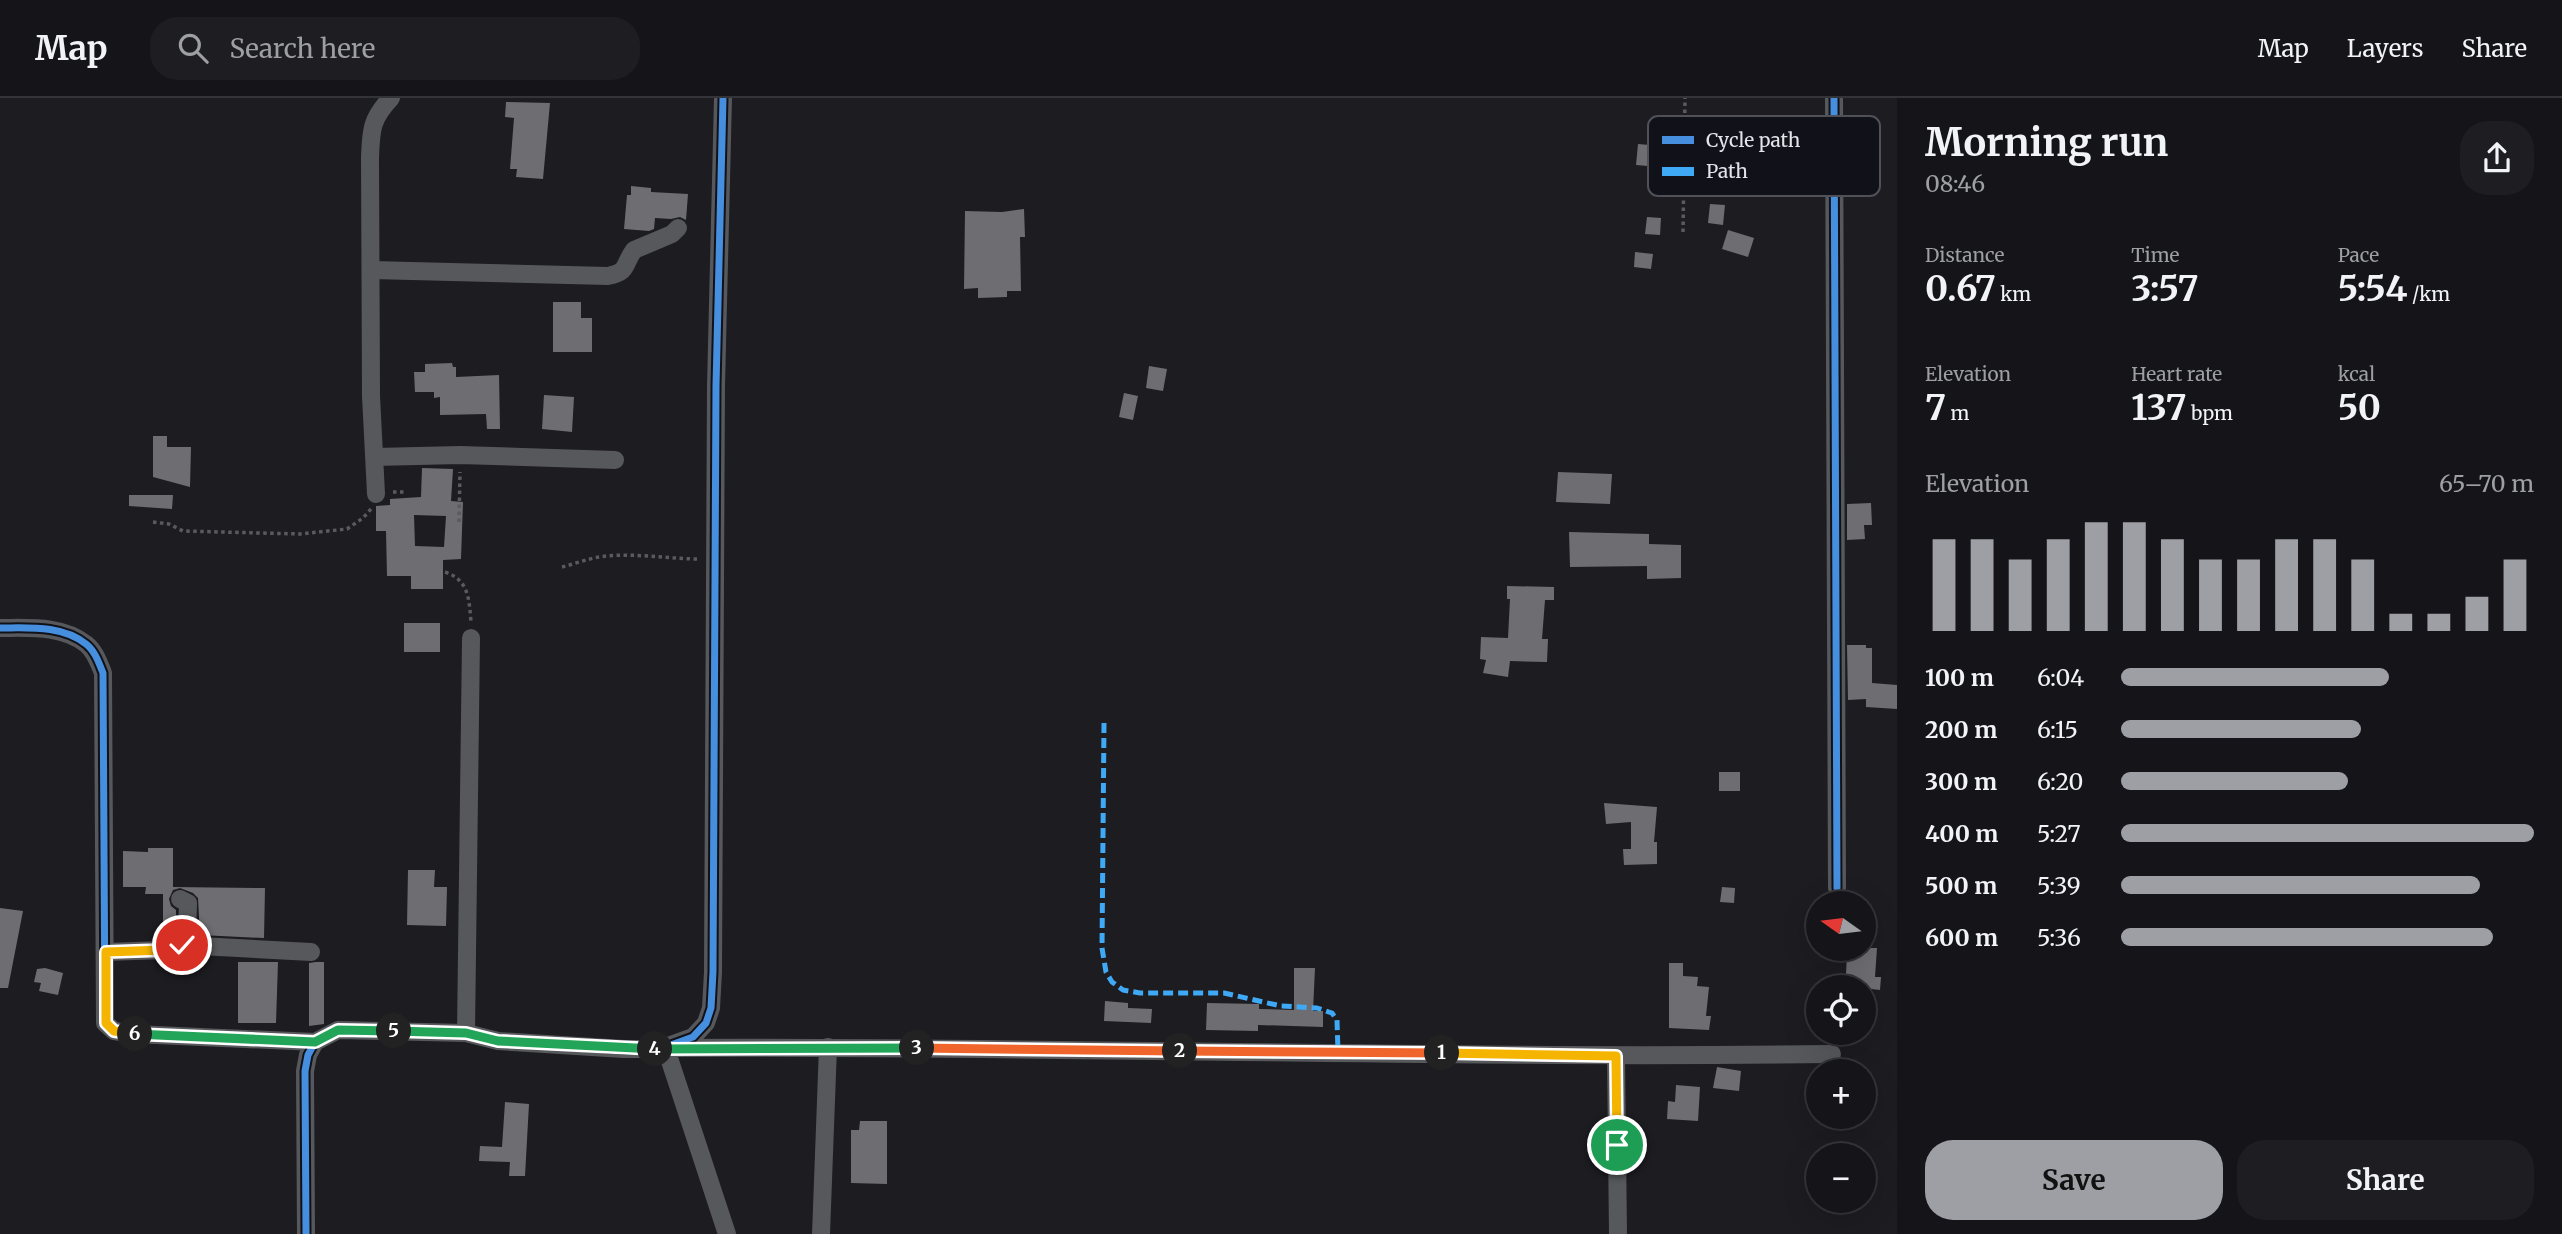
<!DOCTYPE html>
<meta charset="utf-8">
<style>
body{margin:0;font-family:Merriweather,serif;background:#1e1e22;color:#f1f3f6;height:100vh;display:flex;flex-direction:column;font-size:26px;white-space:nowrap}
*{box-sizing:border-box;margin:0}
p{font-size:23px;color:#9d9fa2}
.icon{flex:none;width:38px;height:38px;fill:none;stroke:currentColor;stroke-width:2;stroke-linecap:round;stroke-linejoin:round}
.map{position:relative;flex:1;overflow:hidden}
.sheet{display:flex;flex-direction:column;background:#151519;width:665px}
.sheet>*{flex:none}
.needle{width:46px;rotate:284deg}
.buttons{position:absolute;left:1806px;top:793px;display:grid;gap:14px}
.buttons a{display:grid;place-items:center;width:70px;height:70px;border-radius:50%;background:#151519;box-shadow:0 7px 28px #0002,0 0 0 2px #343438;font-size:35px}
.pin{position:absolute;display:grid;place-items:center;width:60px;height:60px;color:#fff;margin:-30px;border:4px solid #fff;border-radius:50%;box-shadow:0 2px 7px #0007}
.km{position:absolute;width:35px;height:35px;margin:-18px;border-radius:50%;background:#222;color:#fff;font-size:19px;line-height:35px;text-align:center}
.round{display:grid;place-items:center;flex:none;width:74px;height:74px;border-radius:28px;background:#1e1e22}
.summary{display:flex;align-items:center;justify-content:space-between;height:119px;padding:0 28px}
h1{font-size:38px;font-weight:700;line-height:52px}
.stats{display:grid;grid-template-columns:repeat(3,1fr);gap:10px;height:119px;padding:7px 28px}
.stats div{display:grid;align-content:center}
.stats b{font-size:35px;font-weight:700}
.stats small{font-size:19px;font-weight:400}
.stats p{font-size:19px}
.chart{height:196px;padding:14px 28px}
.chart p{display:flex;justify-content:space-between}
.chart svg{width:100%;height:126px;margin-top:7px;stroke:#9e9fa4;stroke-width:6}
.button{display:flex;gap:14px;margin-top:auto;padding:14px 28px}
.button a{flex:1;height:80px;border-radius:28px;background:#9e9fa4;color:#111;font-size:28px;font-weight:700;line-height:80px;text-align:center}
.button a+a{background:#1e1e22;color:#f1f3f6}
ul{padding:0 28px;list-style:none;font-size:23px}
li{display:grid;grid-template-columns:112px 84px 1fr;align-items:center;height:52px}
li i{height:18px;border-radius:9px;background:#9e9fa4}
header{display:flex;align-items:center;gap:42px;box-sizing:border-box;height:98px;padding:0 35px;background:#151519;border-bottom:2px solid #343438}
header strong{font-size:33px}
nav{display:flex;gap:38px;margin-inline-start:auto;font-size:24px}
.search{width:490px;height:63px;background:#1e1e22;display:flex;align-items:center;gap:18px;box-sizing:border-box;padding:0 24px;border-radius:28px;color:#9d9fa2;font-size:26px}
main{display:flex;flex:1;min-height:0}
.map>svg:first-child{display:block}
.building{fill:#6e6e72;fill-rule:evenodd}
.lines{fill:none;stroke-linecap:round;stroke-linejoin:round}
.path{stroke:#5b5b5e;stroke-width:3.5;stroke-dasharray:3.5 3.5;stroke-linecap:butt}
.minor{stroke:#57585b;stroke-width:18}
.quiet{stroke:#3fa9f5;stroke-width:5;stroke-dasharray:10 5;stroke-linecap:butt}
.cycleway-casing{stroke:#111219;stroke-width:11}
.cycleway{stroke:#468fdf;stroke-width:7}
.split-1-casing{stroke:#fff;stroke-width:14}
.split-2-casing{stroke:#fff;stroke-width:14}
.split-3-casing{stroke:#fff;stroke-width:14}
.split-4-casing{stroke:#fff;stroke-width:14}
.split-5-casing{stroke:#fff;stroke-width:14}
.split-6-casing{stroke:#fff;stroke-width:14}
.split-7-casing{stroke:#fff;stroke-width:14}
.split-1{stroke:#f5b400;stroke-width:9}
.split-2{stroke:#f0652b;stroke-width:9}
.split-3{stroke:#f0652b;stroke-width:9}
.split-4{stroke:#22a559;stroke-width:9}
.split-5{stroke:#22a559;stroke-width:9}
.split-6{stroke:#22a559;stroke-width:9}
.split-7{stroke:#f5b400;stroke-width:9}
.key{fill:#111219;stroke:#505158;stroke-width:2}
.key-label{font-size:19px;fill:#e4e5ea}
</style>
<header>
<strong>Map</strong>
<div class="search"><svg class="icon" aria-label="search" viewBox="0 0 24 24"><circle cx="10" cy="10" r="6"/><path d="M15 15l6 6"/></svg>Search here</div>
<nav><a>Map</a><a>Layers</a><a>Share</a></nav>
</header>
<main>
<div class="map">
<svg width="1897" height="1136" viewBox="0 0 1897 1136">
<rect width="100%" height="100%" fill="#1c1c21"/>
<g class="building">
<polygon points="506,4 550,5 543,81 516,79 517,71 510,71 514,20 505,19"/>
<polygon points="1638,46 1674,49 1672,70 1636,67"/>
<polygon points="631,88 651,90 651,94 688,96 686,122 680,119 671,121 655,120 654,131 649,133 624,131 627,97 631,97"/>
<polygon points="1710,106 1725,107 1723,127 1708,125"/>
<polygon points="1024,111 1025,139 1020,139 1021,193 1007,193 1007,199 978,200 978,190 964,191 965,113 1002,114"/>
<polygon points="1647,119 1661,120 1660,137 1645,136"/>
<polygon points="1728,132 1754,140 1748,159 1722,151"/>
<polygon points="1635,154 1653,156 1651,171 1634,169"/>
<polygon points="553,204 581,204 581,220 592,220 592,254 553,254"/>
<polygon points="452,265 453,269 456,269 456,279 499,277 500,331 487,331 486,316 440,317 440,299 434,300 434,294 415,294 414,274 425,274 425,266"/>
<polygon points="1149,268 1167,271 1163,293 1146,290"/>
<polygon points="1124,295 1138,298 1133,322 1119,319"/>
<polygon points="544,297 574,299 572,334 542,331"/>
<polygon points="153,338 167,338 167,349 191,349 190,389 153,379"/>
<path d="M 422,370 L 453,371 L 451,403 L 463,404 L 461,461 L 443,462 L 443,491 L 411,491 L 411,478 L 387,478 L 386,433 L 376,433 L 376,408 L 390,407 L 390,401 L 421,399 ZM 414,417 L 446,418 L 444,449 L 415,448 Z"/>
<polygon points="1558,374 1612,376 1610,406 1556,404"/>
<polygon points="129,397 173,397 172,411 129,408"/>
<polygon points="1871,405 1872,427 1864,427 1865,441 1847,442 1847,406"/>
<polygon points="1569,434 1649,436 1649,446 1681,447 1681,480 1647,481 1647,468 1570,469"/>
<polygon points="1507,488 1554,489 1554,502 1545,502 1542,541 1548,541 1547,564 1510,563 1508,579 1483,575 1486,562 1480,561 1481,539 1508,540 1510,501 1507,501"/>
<rect x="404" y="525" width="36" height="29"/>
<polygon points="1847,547 1866,547 1866,550 1872,550 1872,585 1897,587 1897,611 1866,609 1866,601 1848,602"/>
<rect x="1719" y="674" width="21" height="19"/>
<polygon points="1604,705 1657,709 1654,744 1657,744 1657,766 1624,767 1623,751 1631,751 1631,724 1606,726"/>
<polygon points="148,750 173,750 173,789 265,790 264,840 200,837 198,800 193,795 180,790 173,792 169,801 171,808 176,812 176,830 163,830 163,796 145,796 146,789 123,789 123,753 148,754"/>
<polygon points="408,772 435,772 434,789 447,789 446,828 407,827"/>
<polygon points="1722,789 1735,790 1734,805 1720,804"/>
<polygon points="0,810 23,813 8,890 0,890"/>
<polygon points="1854,850 1877,850 1875,879 1881,879 1880,892 1854,889 1854,877 1846,876 1847,856 1854,856"/>
<polygon points="238,864 278,864 276,925 238,925"/>
<polygon points="316,864 324,864 324,926 309,928 309,865"/>
<polygon points="1669,865 1683,865 1683,878 1698,879 1697,888 1709,889 1706,918 1711,918 1709,932 1669,930"/>
<polygon points="45,870 63,875 58,897 39,893 41,885 34,884 37,871"/>
<polygon points="1294,870 1315,870 1313,913 1323,913 1323,929 1258,927 1258,933 1206,932 1207,905 1259,906 1259,911 1294,912"/>
<polygon points="1105,903 1128,905 1128,910 1152,911 1151,925 1104,923"/>
<polygon points="1717,969 1741,973 1739,993 1713,990"/>
<polygon points="1676,987 1700,989 1698,1023 1667,1021 1668,1003 1675,1004"/>
<polygon points="505,1004 529,1006 525,1078 509,1078 510,1064 479,1063 480,1048 502,1049"/>
<polygon points="860,1023 887,1023 887,1086 851,1085 851,1032 859,1032"/>
</g>
<g class="lines">
<g class="path">
<polyline points="1683,134 1685,0"/>
<polyline points="393,394 407,394"/>
<polyline points="153,424 169,426 183,433 300,436 347,431 363,420 371,411"/>
<polyline points="459,424 460,374"/>
<path d="M 562,469 C 574,466 587,461 599,459 C 632,454 666,461 699,461"/>
<path d="M 445,474 C 469,482 469,501 471,524"/>
</g>
<g class="minor">
<polyline points="1834,0 1837,790"/>
<path d="M 372,172 L 608,178 C 629,174 623,167 634,152 L 672,136 L 678,130"/>
<polyline points="375,359 460,357 615,362"/>
<path d="M 376,396 L 371,298 L 370,60 C 371,32 371,21 391,0"/>
<path d="M 0,530 C 29,530 62,527 86,546 C 95,553 99,565 103,575 L 105,925 L 114,933 L 134,936 L 315,944"/>
<polyline points="182,847 311,854"/>
<polyline points="105,854 165,852 182,847 187,838 188,805 180,801"/>
<polyline points="466,935 471,540"/>
<path d="M 674,950 C 1060,948 1446,961 1832,956"/>
<polyline points="660,951 670,963 727,1136"/>
<polyline points="1616,959 1618,1136"/>
<polyline points="306,1136 305,973 308,957 315,944 338,932 466,935 498,943 624,951 660,951 693,939 706,925 711,910 713,874 716,288 723,0"/>
<polyline points="821,1136 828,949"/>
</g>
<polyline class="quiet" points="1104,625 1102,850 1106,874 1112,884 1123,892 1140,895 1224,895 1281,908 1317,910 1332,915 1337,922 1338,954"/>
<g class="cycleway-casing">
<g id="cycleway">
<polyline points="1834,0 1837,790"/>
<path d="M 0,530 C 29,530 62,527 86,546 C 95,553 99,565 103,575 L 105,925 L 114,933 L 134,936 L 315,944"/>
<polyline points="306,1136 305,973 308,957 315,944 338,932 466,935 498,943 624,951 660,951 693,939 706,925 711,910 713,874 716,288 723,0"/>
</g>
</g>
<use href="#cycleway" class="cycleway"/>
</g>
<g class="lines">
<g class="split-1-casing">
<polyline id="split-1" points="1442,955 1616,958 1617,1047"/>
</g>
<g class="split-2-casing">
<polyline id="split-2" points="1180,953 1442,955"/>
</g>
<g class="split-3-casing">
<polyline id="split-3" points="917,950 1180,953"/>
</g>
<g class="split-4-casing">
<polyline id="split-4" points="655,951 917,950"/>
</g>
<g class="split-5-casing">
<polyline id="split-5" points="394,933 466,935 498,943 655,951"/>
</g>
<g class="split-6-casing">
<polyline id="split-6" points="135,936 315,944 338,932 394,933"/>
</g>
<g class="split-7-casing">
<polyline id="split-7" points="135,936 114,933 106,925 106,854 165,852 182,847"/>
</g>
<use href="#split-1" class="split-1"/>
<use href="#split-2" class="split-2"/>
<use href="#split-3" class="split-3"/>
<use href="#split-4" class="split-4"/>
<use href="#split-5" class="split-5"/>
<use href="#split-6" class="split-6"/>
<use href="#split-7" class="split-7"/>
</g>
<rect x="1648" y="18" width="232" height="80" rx="10" class="key"/>
<rect x="1662" y="38" width="32" height="8" fill="#468fdf"/>
<rect x="1662" y="69" width="32" height="9" fill="#3fa9f5"/>
<g class="key-label">
<text x="1706" y="49">Cycle path</text>
<text x="1706" y="80">Path</text>
</g>
</svg>
<div class="buttons">
<a><svg class="needle" viewBox="-14 -14 28 28"><path d="M0-13l5 13h-10z" fill="#e53935"/><path d="M0 13l5-13h-10z" fill="#9d9fa2"/></svg></a>
<a><svg class="icon" aria-label="locate" viewBox="0 0 24 24"><circle cx="12" cy="12" r="6"/><path d="M12 2v4M12 18v4M2 12h4M18 12h4"/></svg></a>
<a>+</a>
<a>−</a>
</div>
<div class="pin" style="left:1617px;top:1047px;background:#1e9e55"><svg class="icon" aria-label="arrive" viewBox="0 0 24 24"><path d="M6 21V4h12l-3 4 3 4H6"/></svg></div>
<div class="pin" style="left:182px;top:847px;background:#d93025"><svg class="icon" aria-label="check" viewBox="0 0 24 24"><path d="M5 12l5 5 9-10"/></svg></div>
<b class="km" style="left:1442px;top:955px">1</b>
<b class="km" style="left:1180px;top:953px">2</b>
<b class="km" style="left:917px;top:950px">3</b>
<b class="km" style="left:655px;top:951px">4</b>
<b class="km" style="left:394px;top:933px">5</b>
<b class="km" style="left:135px;top:936px">6</b>
</div>
<section class="sheet">
<div class="summary"><div><h1>Morning run</h1><p>08:46</p></div><a class="round"><svg class="icon" aria-label="share" viewBox="0 0 24 24"><path d="M12 15V3M7 8l5-5 5 5M5 13v7h14v-7"/></svg></a></div>
<div class="stats">
<div><p>Distance</p><b>0.67<small> km</small></b></div>
<div><p>Time</p><b>3:57</b></div>
<div><p>Pace</p><b>5:54<small> /km</small></b></div>
</div>
<div class="stats">
<div><p>Elevation</p><b>7<small> m</small></b></div>
<div><p>Heart rate</p><b>137<small> bpm</small></b></div>
<div><p>kcal</p><b>50</b></div>
</div>
<div class="chart"><p><span>Elevation</span>65–70 m</p>
<svg viewBox="0 0 160 44" preserveAspectRatio="none"><path d="M5 44V12M15 44V12M25 44V19M35 44V12M45 44V6M55 44V6M65 44V12M75 44V19M85 44V19M95 44V12M105 44V12M115 44V19M125 44V38M135 44V38M145 44V32M155 44V19"/></svg>
</div>
<ul>
<li><b>100 m</b>6:04<i style="width:65%"></i></li>
<li><b>200 m</b>6:15<i style="width:58%"></i></li>
<li><b>300 m</b>6:20<i style="width:55%"></i></li>
<li><b>400 m</b>5:27<i style="width:100%"></i></li>
<li><b>500 m</b>5:39<i style="width:87%"></i></li>
<li><b>600 m</b>5:36<i style="width:90%"></i></li>
</ul>
<div class="button"><a>Save</a><a>Share</a></div>
</section>
</main>
